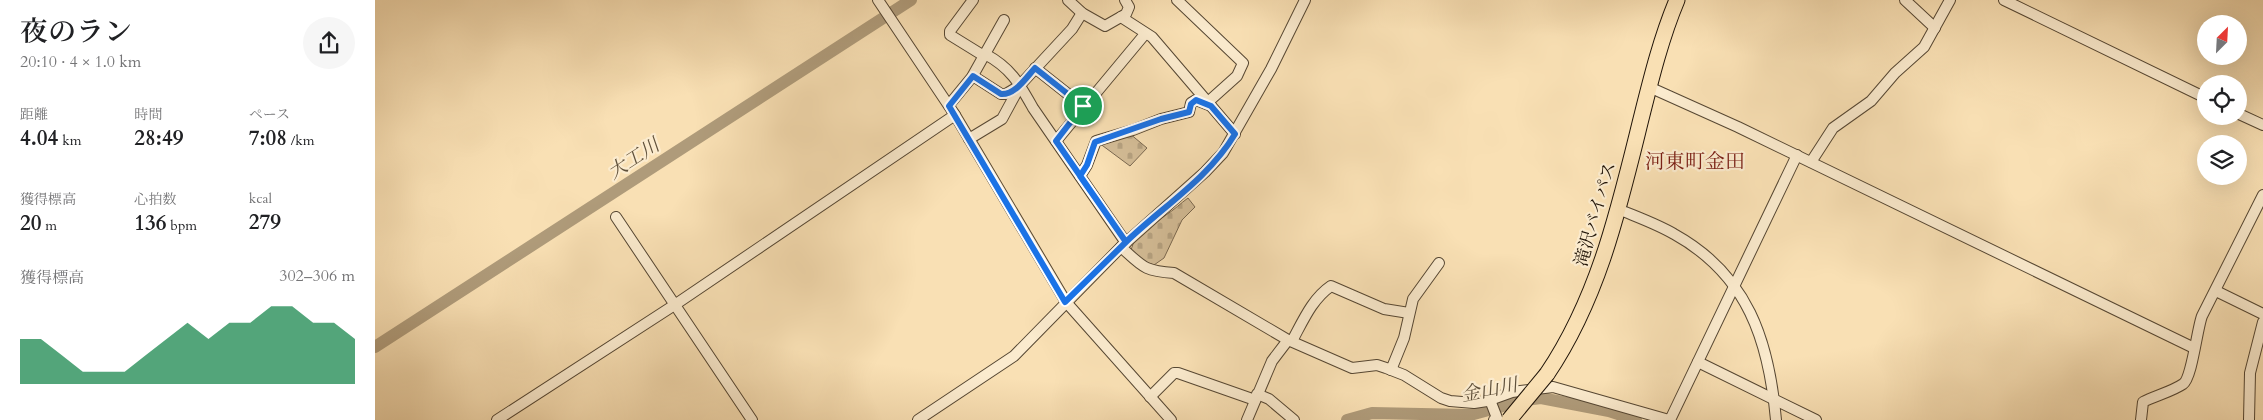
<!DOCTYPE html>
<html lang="ja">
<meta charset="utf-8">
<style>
body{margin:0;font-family:Cardo,"Noto Serif JP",serif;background:#f6f6f6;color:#202124;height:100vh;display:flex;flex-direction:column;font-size:19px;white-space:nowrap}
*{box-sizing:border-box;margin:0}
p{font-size:16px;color:#757577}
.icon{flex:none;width:28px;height:28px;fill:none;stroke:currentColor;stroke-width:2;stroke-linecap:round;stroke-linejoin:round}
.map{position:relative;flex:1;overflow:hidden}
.details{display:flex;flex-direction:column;background:#fff;width:375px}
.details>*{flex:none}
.needle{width:32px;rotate:24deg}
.buttons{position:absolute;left:1822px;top:15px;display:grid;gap:10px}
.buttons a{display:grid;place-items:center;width:50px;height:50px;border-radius:50%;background:#fff;box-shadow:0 5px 20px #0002;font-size:25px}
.pin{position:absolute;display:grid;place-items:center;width:42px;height:42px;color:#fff;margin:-21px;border:2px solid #fff;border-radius:50%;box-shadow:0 1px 5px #0007}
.round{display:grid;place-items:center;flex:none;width:52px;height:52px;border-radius:26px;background:#f6f6f6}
.headline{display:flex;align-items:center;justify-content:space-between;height:85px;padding:0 20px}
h1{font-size:28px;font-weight:600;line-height:38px}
.stats{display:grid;grid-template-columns:repeat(3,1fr);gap:8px;height:85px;padding:5px 20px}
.stats div{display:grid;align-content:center}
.stats b{font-size:21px;font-weight:600}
.stats small{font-size:14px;font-weight:400}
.stats p{font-size:14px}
.chart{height:140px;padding:10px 20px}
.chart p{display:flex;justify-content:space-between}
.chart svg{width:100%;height:90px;margin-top:5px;fill:#0b8043;opacity:.7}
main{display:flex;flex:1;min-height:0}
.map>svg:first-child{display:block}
.cemetery{fill:url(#cemetery-stones);stroke:#7a6850}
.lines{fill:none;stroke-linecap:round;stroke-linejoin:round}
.river{stroke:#af9b7a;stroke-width:12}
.minor-casing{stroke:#564733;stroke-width:12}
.highway-casing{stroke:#201408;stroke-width:17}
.minor{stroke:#fbebce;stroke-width:10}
.highway{stroke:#f9e0b4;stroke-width:15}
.highway-bridge-casing{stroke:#201408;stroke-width:17;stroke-linecap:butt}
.highway-bridge{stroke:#f9e0b4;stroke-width:15}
.route-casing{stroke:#fff;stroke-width:10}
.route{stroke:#1a73e8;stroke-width:6}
.labels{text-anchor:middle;stroke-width:4.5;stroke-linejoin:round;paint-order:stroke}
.street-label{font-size:18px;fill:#201408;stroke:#fbebce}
.water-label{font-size:19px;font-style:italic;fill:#60513b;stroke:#fbebce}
.quarter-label{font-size:20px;fill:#7a1f14;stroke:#fbebce}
</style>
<main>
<section class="details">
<div class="headline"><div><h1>夜のラン</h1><p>20:10 · 4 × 1.0 km</p></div><a class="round"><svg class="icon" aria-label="share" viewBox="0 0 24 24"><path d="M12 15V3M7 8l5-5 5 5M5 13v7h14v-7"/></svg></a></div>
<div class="stats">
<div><p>距離</p><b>4.04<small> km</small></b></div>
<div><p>時間</p><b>28:49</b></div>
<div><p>ペース</p><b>7:08<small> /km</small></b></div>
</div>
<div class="stats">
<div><p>獲得標高</p><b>20<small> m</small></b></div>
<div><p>心拍数</p><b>136<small> bpm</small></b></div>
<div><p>kcal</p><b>279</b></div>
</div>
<div class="chart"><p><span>獲得標高</span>302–306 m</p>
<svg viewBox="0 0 160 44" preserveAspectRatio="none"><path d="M0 44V22L10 22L20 30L30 38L40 38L50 38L60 30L70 22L80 14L90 22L100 14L110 14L120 6L130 6L140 14L150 14L160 22V44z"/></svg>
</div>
</section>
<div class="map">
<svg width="1888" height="420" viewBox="0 0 1888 420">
<defs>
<pattern id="cemetery-stones" width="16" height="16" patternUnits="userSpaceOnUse" patternTransform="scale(1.25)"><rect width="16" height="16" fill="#d4bd97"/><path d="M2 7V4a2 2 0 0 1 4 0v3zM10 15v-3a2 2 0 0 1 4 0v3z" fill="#b6a281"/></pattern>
</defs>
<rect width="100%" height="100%" fill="#f9e0b4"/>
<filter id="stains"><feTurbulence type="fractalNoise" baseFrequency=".004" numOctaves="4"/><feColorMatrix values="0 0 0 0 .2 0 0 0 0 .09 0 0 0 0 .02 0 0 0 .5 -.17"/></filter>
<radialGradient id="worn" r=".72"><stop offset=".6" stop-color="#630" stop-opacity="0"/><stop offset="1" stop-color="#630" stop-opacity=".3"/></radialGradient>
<g class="cemetery">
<polygon points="754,133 772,148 755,166 724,143"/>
<path d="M 813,198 L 820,207 L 807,220 L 789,258 L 779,265 L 768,261 L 756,251 C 759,233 778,225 791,215 C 799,210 806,203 813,198 Z"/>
</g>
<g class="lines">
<g class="river">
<polyline points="0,347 536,0"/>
<polyline points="972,420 997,413 1095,415 1150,400 1166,398 1234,411 1261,420"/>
</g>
<g class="minor-casing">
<g id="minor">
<polyline points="503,0 580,115 691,302 796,420"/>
<polyline points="598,0 575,31 575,35 609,56"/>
<polyline points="693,0 707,13 730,26 751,14 754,7 750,0"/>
<polyline points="802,0 868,63 862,76 833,102"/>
<polyline points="1530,0 1560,28"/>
<polyline points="1629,0 1831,98"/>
<polyline points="746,17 777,37 860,134"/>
<path d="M 610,54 C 636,68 644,83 658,108 L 751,243"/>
<polyline points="660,68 708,106"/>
<polyline points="598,76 626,94 631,94 646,85"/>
<polyline points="1274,87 1363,127 1819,348"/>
<polyline points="574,105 597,77 629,20"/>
<polyline points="1864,114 1888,125"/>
<polyline points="594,139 627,119 646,84 697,29 707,13"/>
<polyline points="681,141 770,34"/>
<polyline points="1436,162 1458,128 1496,101 1520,73 1549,47 1575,0"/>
<polyline points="705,176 712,165 721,141 758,130 786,119 814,112 816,103 821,100 836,106"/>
<path d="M 1243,209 C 1262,217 1282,224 1299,234 C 1373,275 1394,341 1401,420"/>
<polyline points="241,217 377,420"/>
<path d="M 746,247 C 768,267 769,271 799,273 L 913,340 L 977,368 L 1002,365 L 1011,368 L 1029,375 L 1066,398 L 1075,401 L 1099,403 L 1112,401 L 1137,392 L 1178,387 L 1294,420"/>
<polyline points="1841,291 1888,314"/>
<path d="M 917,341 C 928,321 937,299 956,286 L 1009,309 L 1034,313"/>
<polyline points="1323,362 1441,420"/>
<polyline points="1016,370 1029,338 1038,299 1064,263"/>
<polyline points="882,394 894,399 919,420"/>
<polyline points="775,397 799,373 803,373 880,400"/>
<polyline points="1115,400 1122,418 1119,420"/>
<polyline points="122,420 301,304 580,115"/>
<polyline points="543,420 639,356 746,247 830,172 848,153 896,69 930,0"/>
<polyline points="872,420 897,361 913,340"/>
<polyline points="1295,420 1422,155"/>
<path d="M 1766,420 L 1768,402 C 1780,396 1798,391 1808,384 C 1817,378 1822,329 1827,316 L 1888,195"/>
<polyline points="1874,420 1875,373 1888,322"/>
</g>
</g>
<g class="highway-casing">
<path id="highway" d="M 1172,374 C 1224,297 1244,208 1266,119 C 1276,79 1286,38 1302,0"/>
</g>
<use href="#minor" class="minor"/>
<use href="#highway" class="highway"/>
<g class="highway-bridge-casing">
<polyline id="highway-bridge" points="1134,420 1172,374"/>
</g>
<use href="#highway-bridge" class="highway-bridge"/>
</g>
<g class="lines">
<g class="route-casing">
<path id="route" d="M 708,106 L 660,68 C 651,78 640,95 626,94 L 598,76 L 574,106 L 690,302 L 751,242 L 705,176 L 712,165 L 720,142 L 786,119 L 814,112 L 816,104 L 821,100 L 836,106 L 860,134 C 833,179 787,207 751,242 L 681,141 L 708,106"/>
</g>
<use href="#route" class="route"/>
</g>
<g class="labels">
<g class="street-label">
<text transform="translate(1220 214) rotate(-74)" y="6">滝沢バイパス</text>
</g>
<g class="water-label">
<text transform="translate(258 158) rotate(-33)" y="7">大工川</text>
<text transform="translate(1114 389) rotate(-11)" y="7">金山川</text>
</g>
<g class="quarter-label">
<text x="1320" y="168">河東町金田</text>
</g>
</g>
<rect width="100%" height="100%" filter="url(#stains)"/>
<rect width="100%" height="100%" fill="url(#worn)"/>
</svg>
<div class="buttons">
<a><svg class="needle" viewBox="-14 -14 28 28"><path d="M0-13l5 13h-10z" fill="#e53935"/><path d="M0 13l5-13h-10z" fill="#757577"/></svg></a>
<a><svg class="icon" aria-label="locate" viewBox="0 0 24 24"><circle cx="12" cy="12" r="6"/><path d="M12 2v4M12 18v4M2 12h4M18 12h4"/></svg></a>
<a><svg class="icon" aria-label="layers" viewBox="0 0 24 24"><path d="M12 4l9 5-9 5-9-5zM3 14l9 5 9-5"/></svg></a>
</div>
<div class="pin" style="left:708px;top:106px;background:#1e9e55"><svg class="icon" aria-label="arrive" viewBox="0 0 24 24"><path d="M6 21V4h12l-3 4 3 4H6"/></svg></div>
</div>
</main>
